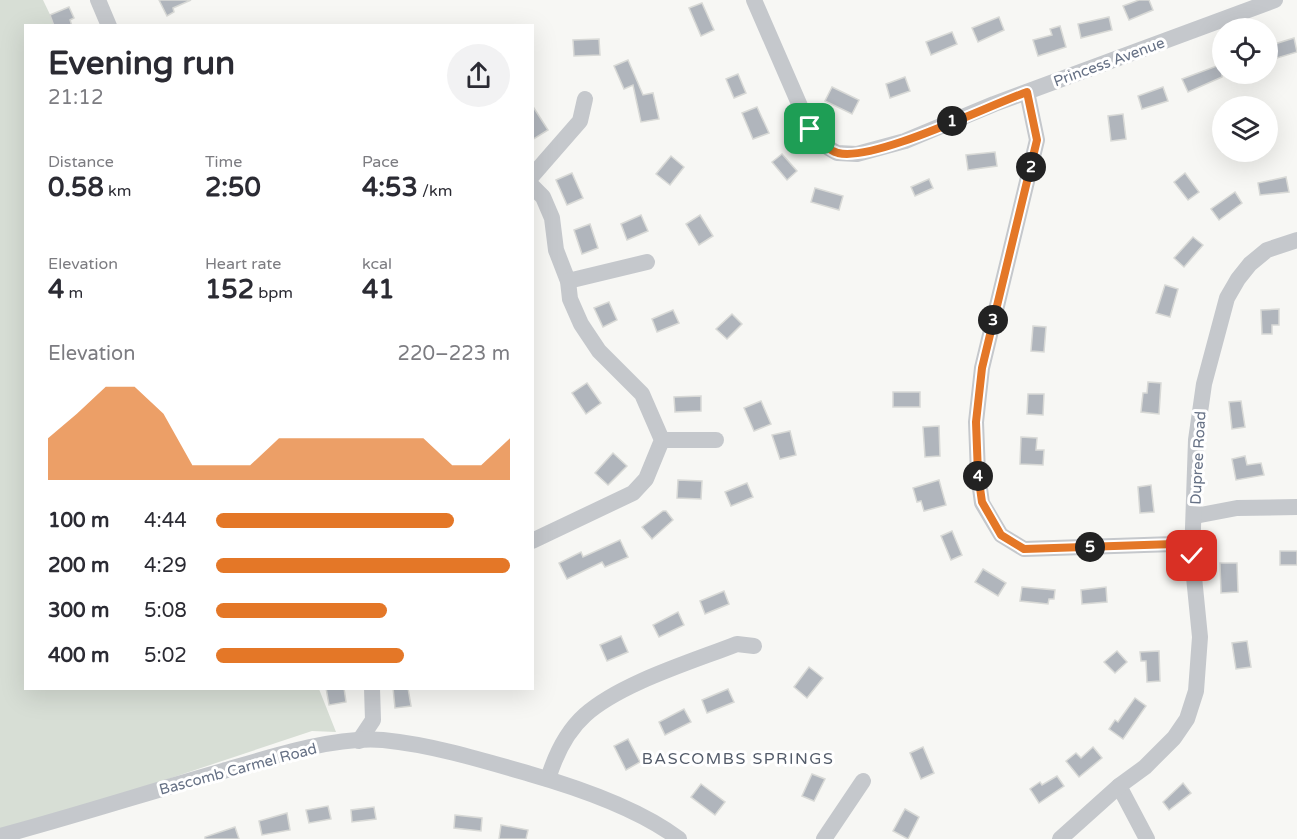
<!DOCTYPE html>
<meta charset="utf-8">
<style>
body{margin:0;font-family:"Varela Round",sans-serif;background:#f2f2f3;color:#2b2b33;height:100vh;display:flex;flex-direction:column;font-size:22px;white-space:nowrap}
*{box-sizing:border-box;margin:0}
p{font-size:20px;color:#7c7c81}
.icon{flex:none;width:33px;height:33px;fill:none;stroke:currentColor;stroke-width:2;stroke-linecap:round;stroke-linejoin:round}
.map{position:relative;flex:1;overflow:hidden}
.sheet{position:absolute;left:24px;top:24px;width:510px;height:666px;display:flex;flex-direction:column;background:#fff;border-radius:0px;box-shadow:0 6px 24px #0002}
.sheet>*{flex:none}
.tools{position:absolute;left:1212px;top:18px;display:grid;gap:12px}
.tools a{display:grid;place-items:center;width:66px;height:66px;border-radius:50%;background:#fff;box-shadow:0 6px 24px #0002;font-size:30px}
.pin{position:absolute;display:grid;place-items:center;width:51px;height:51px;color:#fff;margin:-26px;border-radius:12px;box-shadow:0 3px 9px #0006}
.km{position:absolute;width:30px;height:30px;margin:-15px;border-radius:50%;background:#222;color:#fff;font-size:16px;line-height:30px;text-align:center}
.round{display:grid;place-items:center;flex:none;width:63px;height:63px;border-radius:32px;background:#f2f2f3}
.headline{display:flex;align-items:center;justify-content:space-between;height:102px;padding:0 24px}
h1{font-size:33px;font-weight:700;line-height:45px}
.stats{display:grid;grid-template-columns:repeat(3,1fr);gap:9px;height:102px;padding:6px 24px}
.stats div{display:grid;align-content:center}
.stats b{font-size:26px;font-weight:700}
.stats small{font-size:16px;font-weight:400}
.stats p{font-size:16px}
.chart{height:168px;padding:12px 24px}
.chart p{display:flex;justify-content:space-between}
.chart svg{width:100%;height:108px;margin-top:6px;fill:#e47727;opacity:.7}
ul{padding:0 24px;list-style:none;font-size:20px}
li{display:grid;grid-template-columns:96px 72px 1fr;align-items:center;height:45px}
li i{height:15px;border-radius:8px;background:#e47727}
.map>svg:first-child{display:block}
.green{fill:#d7ded5}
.building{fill:#b0b5bc;stroke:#d8d9d6;stroke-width:1.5}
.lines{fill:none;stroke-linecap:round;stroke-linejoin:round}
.minor{stroke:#c5c8cc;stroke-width:16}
.route-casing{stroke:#fff;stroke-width:12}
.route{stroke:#e47727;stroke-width:8}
.labels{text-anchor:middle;stroke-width:6;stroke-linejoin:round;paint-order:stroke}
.street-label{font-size:15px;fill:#667185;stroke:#fff}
.neighbourhood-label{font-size:16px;letter-spacing:1.5px;fill:#545c6a;stroke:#fff}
</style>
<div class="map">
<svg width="1297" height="839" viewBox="0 0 1297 839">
<rect width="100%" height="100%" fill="#f7f7f4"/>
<polygon class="green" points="0,0 43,0 55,25 26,26 26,688 319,689 336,732 312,731 0,835"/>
<g class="building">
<polygon points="159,0 191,0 173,8 174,12 167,16"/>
<polygon points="1139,0 1149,0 1153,10 1129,20 1123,6"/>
<polygon points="702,3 714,30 701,36 689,8"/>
<polygon points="69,7 74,18 70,20 72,26 54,26 50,15"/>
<polygon points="999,17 1004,30 978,42 972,28"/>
<polygon points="1109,17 1112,30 1081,38 1078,24"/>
<polygon points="1060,26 1066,47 1038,56 1033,40 1052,35 1050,29"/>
<polygon points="952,32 957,44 931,55 926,42"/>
<polygon points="1294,38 1297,52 1270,60 1268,46"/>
<polygon points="599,39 600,55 574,56 573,40"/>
<polygon points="628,60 643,95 653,93 659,119 641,122 633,85 624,89 614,66"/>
<polygon points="1222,64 1222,77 1188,92 1182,79"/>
<polygon points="738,74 746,93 734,98 726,79"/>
<polygon points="905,77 910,91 890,98 886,84"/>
<polygon points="832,87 859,100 852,114 825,101"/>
<polygon points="1163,87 1168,101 1142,109 1138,96"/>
<polygon points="532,105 548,130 532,140"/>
<polygon points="757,107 769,133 753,139 742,113"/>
<polygon points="1123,114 1126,139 1111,141 1108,116"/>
<polygon points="995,152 997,166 968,170 966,155"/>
<polygon points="782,154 797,171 787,180 772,162"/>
<polygon points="671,156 684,167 670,185 656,174"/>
<polygon points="572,173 583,198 567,205 556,180"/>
<polygon points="1185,173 1199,192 1188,200 1174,182"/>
<polygon points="1286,177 1289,192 1260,195 1258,183"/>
<polygon points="929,179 933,188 915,196 911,187"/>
<polygon points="815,188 843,196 839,210 811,202"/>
<polygon points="1235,192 1242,203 1219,220 1211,209"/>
<polygon points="641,215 648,231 627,240 621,224"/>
<polygon points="700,215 713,236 699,245 686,224"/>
<polygon points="590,224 598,248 582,254 574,230"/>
<polygon points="1193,237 1203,245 1184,267 1174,258"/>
<polygon points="1165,285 1178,289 1170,317 1156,313"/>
<polygon points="609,302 617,320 603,327 594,308"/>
<polygon points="1279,309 1279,325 1272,325 1272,334 1262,334 1261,310"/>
<polygon points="673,310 679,323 657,332 652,319"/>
<polygon points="732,314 742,324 727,339 716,329"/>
<polygon points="1033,326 1046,327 1044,352 1031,351"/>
<polygon points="1148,382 1161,383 1159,414 1141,412 1143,393 1147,393"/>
<polygon points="587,383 601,403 586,414 572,393"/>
<rect x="893" y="392" width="27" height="15"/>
<polygon points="1028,394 1044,394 1043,415 1027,414"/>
<polygon points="701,396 701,411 675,412 674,397"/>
<polygon points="761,401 771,424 754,431 744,408"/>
<polygon points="1241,401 1245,427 1232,429 1229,402"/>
<polygon points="939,426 940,456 925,457 923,427"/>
<polygon points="790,431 796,455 780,459 772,435"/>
<polygon points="1021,437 1037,438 1036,450 1044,450 1043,465 1020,464"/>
<polygon points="613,453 627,466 608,485 595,473"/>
<polygon points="1245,456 1247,465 1261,463 1264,475 1236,480 1232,459"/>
<polygon points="678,480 702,481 701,499 677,498"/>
<polygon points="939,480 946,505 924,511 921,501 917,502 913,488"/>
<polygon points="747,483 753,497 731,506 725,492"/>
<polygon points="1151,485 1154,512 1140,513 1138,487"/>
<polygon points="663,511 666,511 673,520 652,539 642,527"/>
<polygon points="952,531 962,555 951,560 941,536"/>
<polygon points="620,540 628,557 605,567 602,562 567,579 559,563 581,552 583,557"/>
<rect x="1280" y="551" width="17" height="14"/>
<polygon points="1220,563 1237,563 1238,592 1221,593"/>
<polygon points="983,569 1006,583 998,596 975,582"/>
<polygon points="1022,587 1055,590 1054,599 1049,599 1048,604 1020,601"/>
<polygon points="1106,587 1107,602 1082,604 1081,590"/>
<polygon points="724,591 729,604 705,614 700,601"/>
<polygon points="678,612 684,625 659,637 653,625"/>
<polygon points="621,636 628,652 607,661 600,645"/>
<polygon points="1247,641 1251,667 1236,669 1232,643"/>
<polygon points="1117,651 1127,662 1115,673 1104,662"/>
<polygon points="1159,651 1160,681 1147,682 1146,661 1141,661 1140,652"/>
<polygon points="809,667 823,678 807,698 794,687"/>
<polygon points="326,688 344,688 346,702 329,705"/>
<polygon points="393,688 408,688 411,706 395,708"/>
<polygon points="728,689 734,702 707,713 702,700"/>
<polygon points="1135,698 1146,706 1123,739 1109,729 1115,720 1118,722"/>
<polygon points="684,709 691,722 665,735 659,722"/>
<polygon points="628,739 640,762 626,770 614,746"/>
<polygon points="923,747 934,773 921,779 910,753"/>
<polygon points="1093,747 1102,758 1079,777 1066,761 1076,753 1081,758"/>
<polygon points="812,774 825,779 814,801 802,796"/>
<polygon points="1057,776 1064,786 1039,803 1030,789 1040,782 1042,785"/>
<polygon points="1183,783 1191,793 1169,810 1163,802"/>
<polygon points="701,784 725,802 715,815 691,797"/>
<polygon points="328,806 331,819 309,823 306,810"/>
<polygon points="374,807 376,819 352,822 351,810"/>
<polygon points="905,809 919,817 908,839 893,831"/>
<polygon points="287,813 290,830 262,835 259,821"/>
<polygon points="455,815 482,818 481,831 454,828"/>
<polygon points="501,825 528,830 526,839 499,839"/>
<polygon points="235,827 239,839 205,839 205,837"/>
</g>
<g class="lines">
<g class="minor">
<polyline points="98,0 109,26"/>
<polyline points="754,0 810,129 822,144 837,153 857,154 905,141 994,104 1275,0"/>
<polyline points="1027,92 1037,140 982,368 976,422 978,474 982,503 1001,535 1024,549 1174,544 1193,540"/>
<polyline points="532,176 580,121 585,99"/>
<polyline points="532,186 543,197 552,218 556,250 568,281 570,299 581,324 599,351 642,394 662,440 646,479 633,493 532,541"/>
<polyline points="568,281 647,262"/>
<polyline points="662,440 716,440"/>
<polyline points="1195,516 1237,508 1297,507"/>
<polyline points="359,741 373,720 372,688"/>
<path d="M 548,779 C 555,756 566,732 585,715 C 621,683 691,662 737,644 L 754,646"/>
<polyline points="1119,786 1147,839"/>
<path d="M 0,836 C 75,816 149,792 223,771 C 270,757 335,736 383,740 C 433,745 482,760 530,774 C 579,788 638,808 679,839"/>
<polyline points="824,839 863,781"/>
<polyline points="1060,839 1119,786 1145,767 1174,738 1187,719 1196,691 1200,637 1192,557 1196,440 1204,384 1227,298 1238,279 1250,264 1267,250 1297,240"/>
</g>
</g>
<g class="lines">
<g class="route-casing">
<path id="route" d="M 810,129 C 818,138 825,149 838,153 C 874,162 987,106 1027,92 L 1037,140 L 982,368 L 976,422 L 978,474 L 982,502 L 1001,535 L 1024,549 L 1174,544 L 1193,540 L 1192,556"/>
</g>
<use href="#route" class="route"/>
</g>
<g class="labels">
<g class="street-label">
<text transform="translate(1109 62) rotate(-20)" y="5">Princess Avenue</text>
<text transform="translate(1198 458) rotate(-87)" y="5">Dupree Road</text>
<text transform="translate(238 769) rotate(-15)" y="5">Bascomb Carmel Road</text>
</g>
<g class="neighbourhood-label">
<text x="738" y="764">BASCOMBS SPRINGS</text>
</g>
</g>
</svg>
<div class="tools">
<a><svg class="icon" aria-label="locate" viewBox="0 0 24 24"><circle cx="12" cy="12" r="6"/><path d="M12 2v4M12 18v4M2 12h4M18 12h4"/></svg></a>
<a><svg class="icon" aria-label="layers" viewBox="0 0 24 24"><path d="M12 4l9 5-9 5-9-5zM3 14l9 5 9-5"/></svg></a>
</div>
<div class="pin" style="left:810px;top:129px;background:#1e9e55"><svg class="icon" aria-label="arrive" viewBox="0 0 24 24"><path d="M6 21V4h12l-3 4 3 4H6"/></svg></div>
<div class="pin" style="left:1192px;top:556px;background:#d93025"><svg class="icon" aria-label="check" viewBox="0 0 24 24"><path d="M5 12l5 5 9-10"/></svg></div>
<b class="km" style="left:952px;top:121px">1</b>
<b class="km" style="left:1031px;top:167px">2</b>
<b class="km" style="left:993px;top:320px">3</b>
<b class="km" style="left:978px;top:476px">4</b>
<b class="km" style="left:1090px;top:547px">5</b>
<section class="sheet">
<div class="headline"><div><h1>Evening run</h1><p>21:12</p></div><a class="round"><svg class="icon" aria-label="share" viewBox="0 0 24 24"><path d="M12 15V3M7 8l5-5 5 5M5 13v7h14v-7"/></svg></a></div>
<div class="stats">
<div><p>Distance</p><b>0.58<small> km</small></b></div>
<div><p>Time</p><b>2:50</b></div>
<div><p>Pace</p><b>4:53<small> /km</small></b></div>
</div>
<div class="stats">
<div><p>Elevation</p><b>4<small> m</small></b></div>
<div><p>Heart rate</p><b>152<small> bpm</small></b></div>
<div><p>kcal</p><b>41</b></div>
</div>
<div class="chart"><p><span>Elevation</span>220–223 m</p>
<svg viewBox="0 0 160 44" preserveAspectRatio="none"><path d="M0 44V27L10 17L20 6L30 6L40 17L50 38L60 38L70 38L80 27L90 27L100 27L110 27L120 27L130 27L140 38L150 38L160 27V44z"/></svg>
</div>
<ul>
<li><b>100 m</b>4:44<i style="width:81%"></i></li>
<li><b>200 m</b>4:29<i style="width:100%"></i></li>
<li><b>300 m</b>5:08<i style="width:58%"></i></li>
<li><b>400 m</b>5:02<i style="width:64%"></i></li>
</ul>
</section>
</div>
